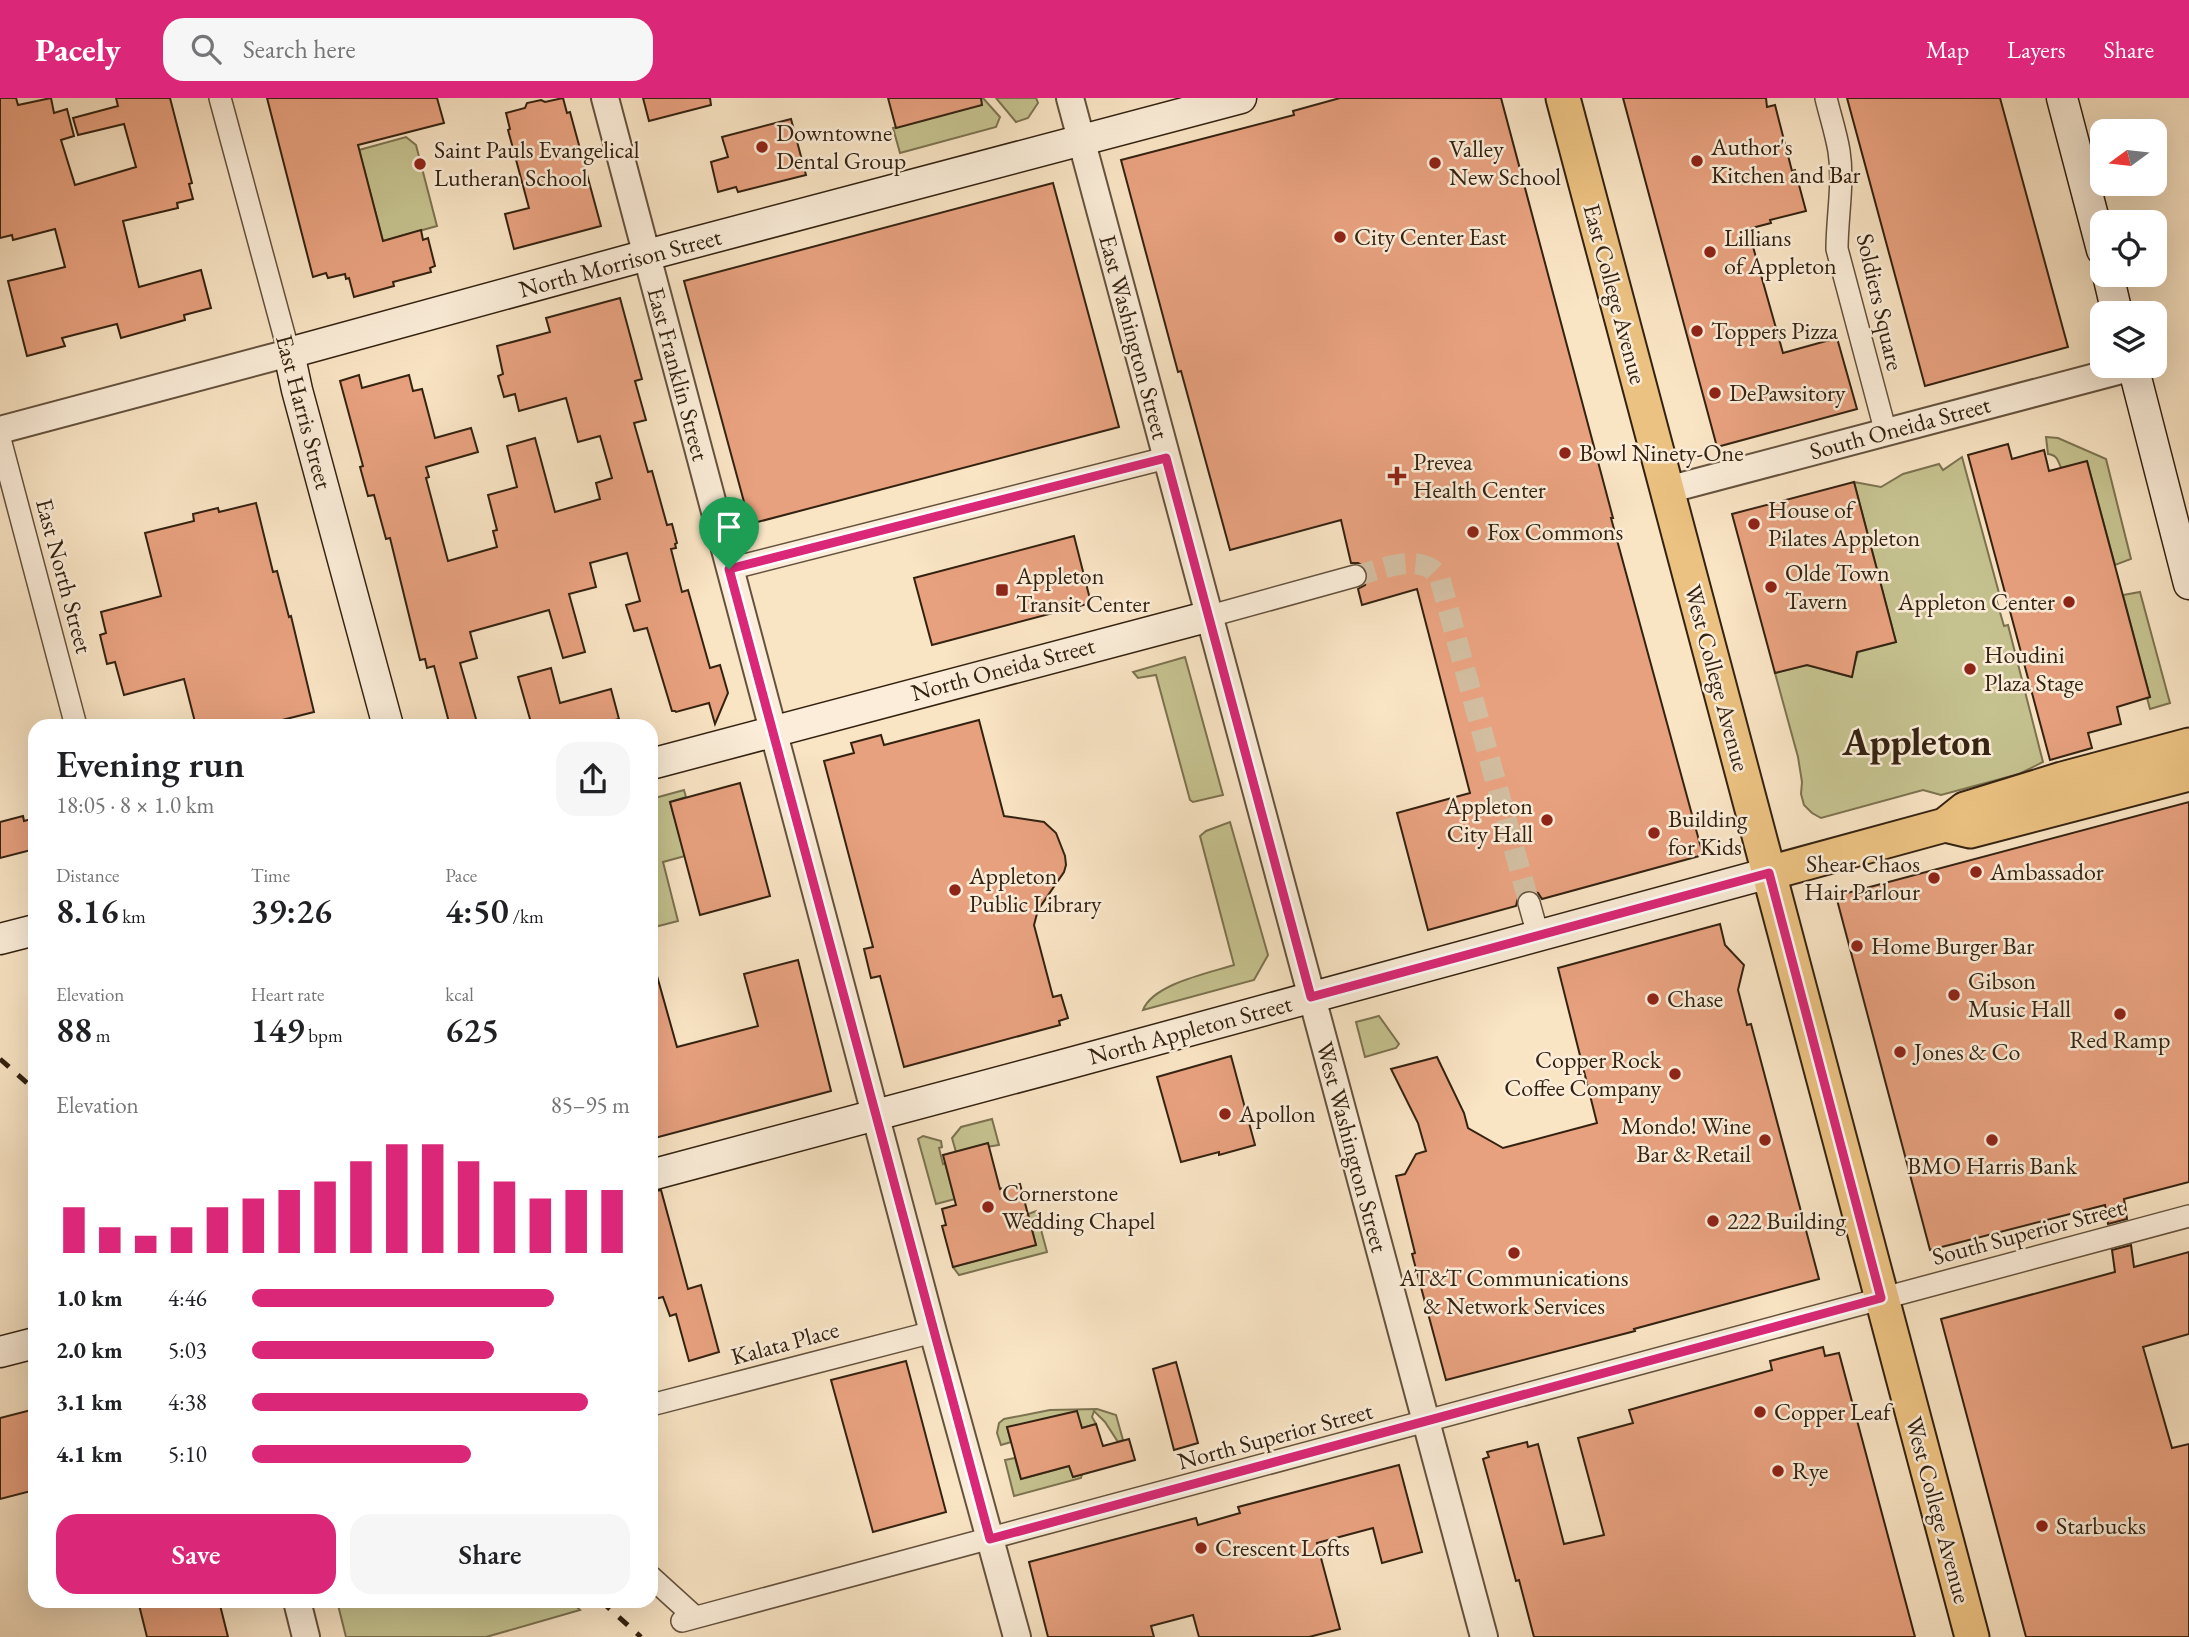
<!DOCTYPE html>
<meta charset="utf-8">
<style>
body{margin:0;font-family:"EB Garamond",serif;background:#f6f6f6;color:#202124;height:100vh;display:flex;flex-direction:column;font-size:26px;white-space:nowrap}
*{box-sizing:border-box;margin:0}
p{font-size:23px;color:#757577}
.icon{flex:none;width:38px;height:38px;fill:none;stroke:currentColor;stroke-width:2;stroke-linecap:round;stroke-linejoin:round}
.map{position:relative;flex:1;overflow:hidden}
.details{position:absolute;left:28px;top:621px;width:630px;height:889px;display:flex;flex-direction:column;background:#fff;border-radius:21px;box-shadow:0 7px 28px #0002}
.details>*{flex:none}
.needle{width:46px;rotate:255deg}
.controls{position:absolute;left:2090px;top:21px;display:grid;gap:14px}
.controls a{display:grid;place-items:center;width:77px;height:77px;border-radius:14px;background:#fff;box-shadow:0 7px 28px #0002;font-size:35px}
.pin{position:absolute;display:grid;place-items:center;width:60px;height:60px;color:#fff;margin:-72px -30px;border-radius:50% 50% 50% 0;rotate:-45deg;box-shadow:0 0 7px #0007}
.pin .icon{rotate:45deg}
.round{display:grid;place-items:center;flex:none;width:74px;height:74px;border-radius:21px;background:#f6f6f6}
.headline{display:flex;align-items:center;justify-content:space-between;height:119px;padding:0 28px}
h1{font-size:38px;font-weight:600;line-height:52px}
.figures{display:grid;grid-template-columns:repeat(3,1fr);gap:10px;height:119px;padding:7px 28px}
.figures div{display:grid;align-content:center}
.figures b{font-size:35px;font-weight:600}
.figures small{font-size:19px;font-weight:400}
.figures p{font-size:19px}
.chart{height:196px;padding:14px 28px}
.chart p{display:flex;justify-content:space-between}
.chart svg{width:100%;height:126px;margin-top:7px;stroke:#db2777;stroke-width:6}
.cta{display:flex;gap:14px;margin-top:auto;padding:14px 28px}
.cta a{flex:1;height:80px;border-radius:21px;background:#db2777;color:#fff;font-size:28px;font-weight:600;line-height:80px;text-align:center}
.cta a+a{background:#f6f6f6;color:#202124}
ul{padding:0 28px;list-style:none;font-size:23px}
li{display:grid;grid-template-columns:112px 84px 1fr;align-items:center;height:52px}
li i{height:18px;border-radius:9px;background:#db2777}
header{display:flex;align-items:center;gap:42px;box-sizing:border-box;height:98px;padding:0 35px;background:#db2777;color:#fff}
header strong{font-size:33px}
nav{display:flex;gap:38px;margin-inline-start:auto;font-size:24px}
.search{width:490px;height:63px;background:#f6f6f6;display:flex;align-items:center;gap:18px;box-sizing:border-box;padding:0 24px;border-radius:21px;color:#757577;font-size:26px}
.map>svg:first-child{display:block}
.green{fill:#c5c28f;stroke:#7c7250;stroke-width:2}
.building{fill:#e8a17f;stroke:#342211;stroke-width:2}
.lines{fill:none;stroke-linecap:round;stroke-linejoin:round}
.minor-tunnel{stroke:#d2bda0;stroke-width:21;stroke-dasharray:21 10;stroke-linecap:butt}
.minor-casing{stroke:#65523e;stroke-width:24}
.tertiary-casing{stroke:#65523e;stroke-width:30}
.secondary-casing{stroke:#342211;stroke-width:33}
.primary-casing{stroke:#342211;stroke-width:37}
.minor{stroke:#fbedd9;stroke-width:21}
.tertiary{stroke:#fbedd9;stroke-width:26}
.secondary{stroke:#fbedd9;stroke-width:30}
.primary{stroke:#ecc282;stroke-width:33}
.rail{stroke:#342211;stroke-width:5;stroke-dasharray:12 12;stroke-linecap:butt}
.route-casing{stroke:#fff;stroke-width:14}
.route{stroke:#db2777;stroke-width:9}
.poi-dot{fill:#8f2418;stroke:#fbedd9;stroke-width:2.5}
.labels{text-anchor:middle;stroke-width:5;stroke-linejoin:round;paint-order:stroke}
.poi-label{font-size:24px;fill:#342211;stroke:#fbedd9;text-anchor:start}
.street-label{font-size:24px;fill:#342211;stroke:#fbedd9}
.town-label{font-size:38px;font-weight:bold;fill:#342211;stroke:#fbedd9}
</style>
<header>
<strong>Pacely</strong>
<div class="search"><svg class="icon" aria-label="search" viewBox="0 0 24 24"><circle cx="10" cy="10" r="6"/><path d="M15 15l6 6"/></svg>Search here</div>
<nav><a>Map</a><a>Layers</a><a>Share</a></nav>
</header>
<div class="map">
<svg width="2189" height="1539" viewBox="0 0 2189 1539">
<rect width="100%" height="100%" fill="#f9e4c4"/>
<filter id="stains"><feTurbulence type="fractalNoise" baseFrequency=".00286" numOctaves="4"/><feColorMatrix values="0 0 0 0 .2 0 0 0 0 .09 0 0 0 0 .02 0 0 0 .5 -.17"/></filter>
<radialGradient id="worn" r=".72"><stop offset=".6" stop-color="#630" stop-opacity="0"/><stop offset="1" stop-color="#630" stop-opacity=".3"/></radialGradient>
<g class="green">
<polygon points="975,0 983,0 1000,19 996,29 900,55 893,30 971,9"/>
<polygon points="996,0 1036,0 1038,5 1028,20 1016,24"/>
<polygon points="406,39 416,47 437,128 383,143 359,52"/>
<path d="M 2046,339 L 2058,340 L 2106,361 L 2131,461 L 2115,467 L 2087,364 L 2061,370 C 2058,362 2057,357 2048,356 Z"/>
<polygon points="1962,359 1999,495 1995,497 2004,528 2008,527 2043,664 2019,676 1941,697 1923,692 1821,720 1812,715 1804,707 1801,696 1802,684 1798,659 1775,575 1807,567 1851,579 1858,554 1896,544 1854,384 1881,389 1903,376 1939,366 1943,372"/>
<polygon points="2140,494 2170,605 2150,611 2147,600 2150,599 2123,497"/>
<polygon points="1185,559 1223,697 1193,704 1190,702 1156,577 1138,580 1133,574"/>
<polygon points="684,692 686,699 670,704 685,758 663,764 678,823 651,830 651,701"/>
<path d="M 1230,724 L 1268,857 L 1254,882 L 1143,912 C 1153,886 1209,875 1234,867 L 1200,738 L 1206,733 Z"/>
<polygon points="1379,918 1399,946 1396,950 1365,959 1356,924"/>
<polygon points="992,1021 999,1047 956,1054 952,1040 961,1029"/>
<polygon points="923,1038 941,1043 942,1049 939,1050 943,1066 945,1065 955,1101 936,1106 918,1041"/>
<polygon points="1036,1113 1047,1154 959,1177 953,1169 1036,1147 1028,1116"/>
<polygon points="1097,1311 1116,1317 1123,1342 1118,1344 1105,1324 1094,1313 1092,1319 1096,1326 1082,1330 1007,1329 1011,1344 1001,1347 997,1335 999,1325 1004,1321 1050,1312"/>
<polygon points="1015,1360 1021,1381 1069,1368 1073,1379 1082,1376 1081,1380 1014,1398 1005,1362"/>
<polygon points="337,1503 571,1503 580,1512 486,1539 346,1539"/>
</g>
<g class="building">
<polygon points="0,0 16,0 18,7 51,0 54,15 67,11 74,38 61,42 75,87 136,69 124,26 78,37 73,20 118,8 116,0 170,0 192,85 189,86 193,101 177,105 178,110 123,123 139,189 201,172 211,210 184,217 185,222 121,240 117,226 62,240 65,248 27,258 8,183 65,169 55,131 13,142 12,137 0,140"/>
<polygon points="267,0 437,0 444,25 358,47 383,143 421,132 423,142 428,140 435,168 430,170 431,174 393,184 394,188 354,199 349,180 346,181 345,176 328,180 326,175 313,179"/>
<polygon points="563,0 567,15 570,14 601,128 514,151 505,116 529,110 508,32 510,31 506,15 525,10 527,5 541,2 545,4"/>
<polygon points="643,0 710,0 711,7 649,23"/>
<polygon points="888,0 981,0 982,7 896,30"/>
<polygon points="1340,0 1501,0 1613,420 1611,420 1703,757 1542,801 1538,795 1526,792 1519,796 1516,808 1428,832 1397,715 1470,695 1417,491 1362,507 1358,491 1365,487 1368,475 1364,468 1358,465 1351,465 1341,422 1230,452 1181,273 1178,274 1121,62 1294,17 1293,13"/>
<polygon points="1623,0 1766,0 1767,9 1775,7 1792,73 1795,72 1806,113 1770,122 1771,125 1748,131 1783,255 1837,240 1857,311 1717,349"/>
<polygon points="1847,0 2000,0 2068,249 1925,288"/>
<polygon points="791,21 806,77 738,94 736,89 718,94 711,64 728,59 722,39"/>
<polygon points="1053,85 1119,329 750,426 684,183"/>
<polygon points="620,200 642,281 635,283 646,322 634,325 648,374 652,373 667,427 672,426 677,445 675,446 676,450 671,451 682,494 688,492 710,570 720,567 728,595 715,626 709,605 676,614 675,613 672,613 647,530 634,533 626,507 640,503 627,455 590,465 596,489 569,496 585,554 563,560 549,512 470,534 477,560 460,565 478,628 450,628 434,568 427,570 425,561 420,562 390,440 386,441 374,397 368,398 360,369 363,368 340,283 359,277 362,290 409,277 413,293 422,291 435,340 471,330 478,354 426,369 429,379 426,380 448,463 497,449 493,433 497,432 488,397 517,389 507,348 535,340 555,414 600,401 596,385 612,380 600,338 578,344 566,300 519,313 515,296 504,299 498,278 503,276 497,248 550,234 546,220"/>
<polygon points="2008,346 2012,361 2044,352 2049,373 2087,363 2150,599 2117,609 2121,626 2088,635 2092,650 2050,662 1968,357"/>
<polygon points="1854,384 1896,544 1857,554 1852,579 1807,567 1775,575 1732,416"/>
<polygon points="256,405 273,474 277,473 289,519 291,518 314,614 278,623 279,628 196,628 184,581 124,597 115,564 107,566 100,537 106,535 101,514 161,498 145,435 194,423 193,416 218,410 219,414"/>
<polygon points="1074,438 1091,505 932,547 914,480"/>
<polygon points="551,570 560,605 611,591 619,621 590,628 532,628 518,579"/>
<polygon points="979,622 1004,718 1044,724 1056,735 1065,758 1066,767 1064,774 1038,812 1034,827 1053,899 1061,897 1068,920 1059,923 1060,927 904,969 880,878 871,880 864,851 873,849 824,663 854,655 851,645 881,637 884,647"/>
<polygon points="740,685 770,798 700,817 670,704"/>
<polygon points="2189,704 2189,1084 2124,1101 2127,1121 2108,1126 2105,1107 1930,1152 1836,798"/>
<polygon points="23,718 24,723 35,720 35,751 0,760 0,724"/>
<polygon points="1720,826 1725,847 1744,867 1738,892 1747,927 1751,926 1819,1181 1634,1231 1635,1233 1446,1282 1412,1156 1415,1155 1396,1078 1405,1076 1416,1056 1426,1053 1418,1025 1391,971 1437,959 1464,1015 1468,1030 1503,1050 1597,1025 1558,870"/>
<polygon points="798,862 831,993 651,1041 651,879 657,878 677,949 758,928 744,876"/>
<polygon points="1231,958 1255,1047 1219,1057 1219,1054 1181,1064 1157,979"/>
<polygon points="988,1045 1000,1091 1020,1086 1036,1147 953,1169 942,1128 946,1127 942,1111 956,1107 943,1057"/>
<polygon points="661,1092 688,1191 701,1187 719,1254 689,1263 676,1216 670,1218 663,1199 651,1202 651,1094"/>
<polygon points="2131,1147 2134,1169 2189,1154 2189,1236 2143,1249 2172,1350 2189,1346 2189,1539 2026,1539 1941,1221 2115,1174 2112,1152"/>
<polygon points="1823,1249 1825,1258 1839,1255 1915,1539 1534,1539 1519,1482 1516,1483 1483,1361 1489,1359 1487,1354 1527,1344 1528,1349 1538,1346 1564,1446 1604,1437 1578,1340 1633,1325 1629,1312 1772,1272 1770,1263"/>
<polygon points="906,1263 946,1414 873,1434 831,1282"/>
<polygon points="1176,1264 1198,1345 1174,1352 1153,1271"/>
<polygon points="35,1311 35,1392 0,1401 0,1320"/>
<polygon points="1077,1313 1082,1330 1096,1326 1103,1348 1129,1341 1135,1362 1073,1379 1069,1368 1021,1381 1007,1329"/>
<polygon points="1399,1367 1422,1454 1382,1465 1373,1430 1317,1445 1340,1531 1309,1539 1199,1539 1193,1517 1151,1528 1154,1539 1048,1539 1029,1464 1196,1420 1198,1427 1240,1415 1238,1409"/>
<polygon points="138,1503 219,1503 228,1539 147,1539"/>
</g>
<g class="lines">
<path class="minor-tunnel" d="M 1355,478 C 1376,473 1407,459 1428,469 C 1433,471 1437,476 1440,481 L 1529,805"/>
<g class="minor-casing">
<g id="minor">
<polyline points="220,0 289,255"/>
<path d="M 1826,0 C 1830,17 1836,35 1839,53 C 1844,85 1837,119 1837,151 L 1886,335"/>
<polyline points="0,341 76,628"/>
<polyline points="729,471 1166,360"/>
<polyline points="1210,518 1355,478"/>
<polyline points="1529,805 1538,837"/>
<polyline points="651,1307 933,1234"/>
<polyline points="651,1479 695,1519"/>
<polyline points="682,1523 2189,1118"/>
</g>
</g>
<g class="tertiary-casing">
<g id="tertiary">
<polyline points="605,0 933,1234 1017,1539"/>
<polyline points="1070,0 1484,1539"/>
<polyline points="0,332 289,255"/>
<polyline points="1667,392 2133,269"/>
<polyline points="297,1503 306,1539"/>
</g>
</g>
<g class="secondary-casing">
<g id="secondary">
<polyline points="2062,0 2102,152"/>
<polyline points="2108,177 2117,215"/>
<polyline points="2133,268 2189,486"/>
<polyline points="388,628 297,292 289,255 647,157 1241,0"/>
<polyline points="651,666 1210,518"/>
<polyline points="0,841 35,832"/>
<polyline points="651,1077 1063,967 1769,775"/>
<polyline points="0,1254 35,1245"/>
</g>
</g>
<g class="primary-casing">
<g id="primary">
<polyline points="1563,0 1972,1539"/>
<polyline points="1945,727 1970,733 2189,676"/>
<polyline points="1769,775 1945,727 1965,711 2062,681 2189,647"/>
</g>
</g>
<use href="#minor" class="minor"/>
<use href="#tertiary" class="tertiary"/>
<use href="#secondary" class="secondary"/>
<use href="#primary" class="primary"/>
<g class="rail">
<polyline points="0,961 35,992"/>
<polyline points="601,1503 641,1539"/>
</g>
</g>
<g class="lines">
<g class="route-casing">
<polygon id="route" points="1166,360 1311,899 1769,775 1881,1200 990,1441 729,471"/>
</g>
<use href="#route" class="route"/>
</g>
<g class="poi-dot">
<circle cx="762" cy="49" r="7"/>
<circle cx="1697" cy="63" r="7"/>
<circle cx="1435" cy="65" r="7"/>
<circle cx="420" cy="66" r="7"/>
<circle cx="1340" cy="139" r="7"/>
<circle cx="1710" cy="154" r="7"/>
<circle cx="1697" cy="233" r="7"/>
<circle cx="1715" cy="295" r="7"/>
<circle cx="1565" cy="355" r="7"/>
<path d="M1393.5 367.5h7v7h7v7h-7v7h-7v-7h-7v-7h7z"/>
<circle cx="1754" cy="426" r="7"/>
<circle cx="1473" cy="434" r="7"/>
<circle cx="1771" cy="489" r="7"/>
<rect x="995" y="485" width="14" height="14" rx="3.5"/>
<circle cx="2069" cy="504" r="7"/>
<circle cx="1970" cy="571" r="7"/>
<circle cx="1547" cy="722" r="7"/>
<circle cx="1654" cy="735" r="7"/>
<circle cx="1976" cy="774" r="7"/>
<circle cx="1934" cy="780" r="7"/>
<circle cx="955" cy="792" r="7"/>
<circle cx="1857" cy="848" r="7"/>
<circle cx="1954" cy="897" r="7"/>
<circle cx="1653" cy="901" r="7"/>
<circle cx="2120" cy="916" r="7"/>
<circle cx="1900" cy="954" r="7"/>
<circle cx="1675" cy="976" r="7"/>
<circle cx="1225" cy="1016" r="7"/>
<circle cx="1765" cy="1042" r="7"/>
<circle cx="1992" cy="1042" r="7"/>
<circle cx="988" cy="1109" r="7"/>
<circle cx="1713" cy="1123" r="7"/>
<circle cx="1514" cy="1155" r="7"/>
<circle cx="1760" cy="1314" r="7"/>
<circle cx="1778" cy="1373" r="7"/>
<circle cx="2042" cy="1428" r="7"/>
<circle cx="1201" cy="1450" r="7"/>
</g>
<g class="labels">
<g class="poi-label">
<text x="776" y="43">Downtowne<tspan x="776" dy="28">Dental Group</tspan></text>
<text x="1711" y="57">Author's<tspan x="1711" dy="28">Kitchen and Bar</tspan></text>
<text x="1449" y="59">Valley<tspan x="1449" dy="28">New School</tspan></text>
<text x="434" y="60">Saint Pauls Evangelical<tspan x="434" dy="28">Lutheran School</tspan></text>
<text x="1354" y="147">City Center East</text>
<text x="1724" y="148">Lillians<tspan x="1724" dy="28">of Appleton</tspan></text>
<text x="1711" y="241">Toppers Pizza</text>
<text x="1729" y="303">DePawsitory</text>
<text x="1579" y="363">Bowl Ninety-One</text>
<text x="1413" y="372">Prevea<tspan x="1413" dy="28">Health Center</tspan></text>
<text x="1768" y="420">House of<tspan x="1768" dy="28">Pilates Appleton</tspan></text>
<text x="1487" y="442">Fox Commons</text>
<text x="1785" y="483">Olde Town<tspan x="1785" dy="28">Tavern</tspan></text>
<text x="1016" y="486">Appleton<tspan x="1016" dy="28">Transit Center</tspan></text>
<text x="2055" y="512" text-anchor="end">Appleton Center</text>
<text x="1984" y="565">Houdini<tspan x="1984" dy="28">Plaza Stage</tspan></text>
<text x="1533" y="716" text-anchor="end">Appleton<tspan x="1533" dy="28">City Hall</tspan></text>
<text x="1668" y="729">Building<tspan x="1668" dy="28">for Kids</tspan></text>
<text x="1920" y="774" text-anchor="end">Shear Chaos<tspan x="1920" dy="28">Hair Parlour</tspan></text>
<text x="1990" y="782">Ambassador</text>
<text x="969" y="786">Appleton<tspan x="969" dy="28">Public Library</tspan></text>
<text x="1871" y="856">Home Burger Bar</text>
<text x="1968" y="891">Gibson<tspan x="1968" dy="28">Music Hall</tspan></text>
<text x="1667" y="909">Chase</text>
<text x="2120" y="950" text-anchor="middle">Red Ramp</text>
<text x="1914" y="962">Jones &amp; Co</text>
<text x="1661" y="970" text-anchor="end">Copper Rock<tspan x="1661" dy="28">Coffee Company</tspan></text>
<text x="1239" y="1024">Apollon</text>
<text x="1751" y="1036" text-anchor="end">Mondo! Wine<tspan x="1751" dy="28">Bar &amp; Retail</tspan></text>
<text x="1992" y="1076" text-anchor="middle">BMO Harris Bank</text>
<text x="1002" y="1103">Cornerstone<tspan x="1002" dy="28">Wedding Chapel</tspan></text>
<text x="1727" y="1131">222 Building</text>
<text x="1514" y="1188" text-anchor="middle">AT&amp;T Communications<tspan x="1514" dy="28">&amp; Network Services</tspan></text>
<text x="1774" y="1322">Copper Leaf</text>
<text x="1792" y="1381">Rye</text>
<text x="2056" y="1436">Starbucks</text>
<text x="1215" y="1458">Crescent Lofts</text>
</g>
<g class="street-label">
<text transform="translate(620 165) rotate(-15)" y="8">North Morrison Street</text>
<text transform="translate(1615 196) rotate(75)" y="8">East College Avenue</text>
<text transform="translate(1880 204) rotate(77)" y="8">Soldiers Square</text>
<text transform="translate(1134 239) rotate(75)" y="8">East Washington Street</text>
<text transform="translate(678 276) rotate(75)" y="8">East Franklin Street</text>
<text transform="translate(304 314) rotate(75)" y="8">East Harris Street</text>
<text transform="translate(1900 330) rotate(-15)" y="8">South Oneida Street</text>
<text transform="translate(64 478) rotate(75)" y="8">East North Street</text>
<text transform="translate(1003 571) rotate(-15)" y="8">North Oneida Street</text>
<text transform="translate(1717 580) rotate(75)" y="8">West College Avenue</text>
<text transform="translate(1190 932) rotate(-15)" y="8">North Appleton Street</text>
<text transform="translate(1352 1049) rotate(75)" y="8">West Washington Street</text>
<text transform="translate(2028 1134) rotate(-15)" y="8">South Superior Street</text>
<text transform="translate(785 1245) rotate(-15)" y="8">Kalata Place</text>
<text transform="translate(1275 1338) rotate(-15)" y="8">North Superior Street</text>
<text transform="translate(1938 1412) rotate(75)" y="8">West College Avenue</text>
</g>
<g class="town-label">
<text x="1917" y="657">Appleton</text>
</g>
</g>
<rect width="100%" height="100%" filter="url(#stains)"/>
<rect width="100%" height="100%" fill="url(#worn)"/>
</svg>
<div class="controls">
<a><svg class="needle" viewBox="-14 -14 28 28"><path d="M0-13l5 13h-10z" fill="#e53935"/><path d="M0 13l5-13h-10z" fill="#757577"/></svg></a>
<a><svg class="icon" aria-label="locate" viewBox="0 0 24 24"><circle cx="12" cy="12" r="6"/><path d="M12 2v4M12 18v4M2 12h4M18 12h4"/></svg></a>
<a><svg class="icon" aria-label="layers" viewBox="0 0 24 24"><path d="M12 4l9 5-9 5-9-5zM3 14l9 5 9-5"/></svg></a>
</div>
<div class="pin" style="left:729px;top:471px;background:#1e9e55"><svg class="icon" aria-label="arrive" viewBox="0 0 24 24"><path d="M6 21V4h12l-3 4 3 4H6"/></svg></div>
<section class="details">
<div class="headline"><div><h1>Evening run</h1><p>18:05 · 8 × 1.0 km</p></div><a class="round"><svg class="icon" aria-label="share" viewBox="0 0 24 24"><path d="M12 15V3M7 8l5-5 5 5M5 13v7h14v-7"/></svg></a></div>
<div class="figures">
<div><p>Distance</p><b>8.16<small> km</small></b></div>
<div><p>Time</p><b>39:26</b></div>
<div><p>Pace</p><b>4:50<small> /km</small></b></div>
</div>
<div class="figures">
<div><p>Elevation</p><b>88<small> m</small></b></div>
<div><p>Heart rate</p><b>149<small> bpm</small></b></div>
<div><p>kcal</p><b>625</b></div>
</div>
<div class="chart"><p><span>Elevation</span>85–95 m</p>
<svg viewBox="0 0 160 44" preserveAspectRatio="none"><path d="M5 44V28M15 44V35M25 44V38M35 44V35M45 44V28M55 44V25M65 44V22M75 44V19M85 44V12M95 44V6M105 44V6M115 44V12M125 44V19M135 44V25M145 44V22M155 44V22"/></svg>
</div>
<ul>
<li><b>1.0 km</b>4:46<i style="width:80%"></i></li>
<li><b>2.0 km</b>5:03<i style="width:64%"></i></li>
<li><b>3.1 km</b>4:38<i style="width:89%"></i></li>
<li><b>4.1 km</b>5:10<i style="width:58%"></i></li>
</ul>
<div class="cta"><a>Save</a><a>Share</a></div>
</section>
</div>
